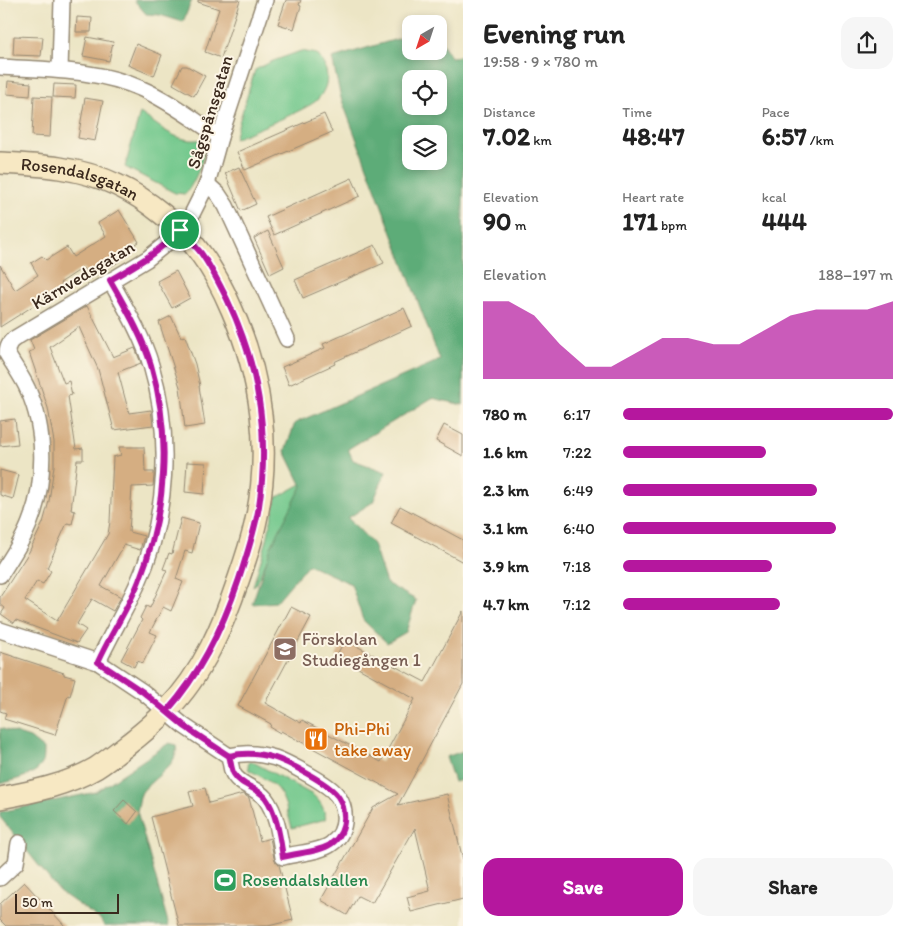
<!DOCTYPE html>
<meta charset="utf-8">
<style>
body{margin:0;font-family:Itim,sans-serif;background:#f6f6f6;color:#222;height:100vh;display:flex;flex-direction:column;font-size:19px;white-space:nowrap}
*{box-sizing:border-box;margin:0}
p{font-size:16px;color:#767676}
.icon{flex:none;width:28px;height:28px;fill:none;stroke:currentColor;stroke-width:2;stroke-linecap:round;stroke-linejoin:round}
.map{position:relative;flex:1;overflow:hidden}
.side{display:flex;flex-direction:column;background:#fff;width:450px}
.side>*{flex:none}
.needle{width:32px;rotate:219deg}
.fabs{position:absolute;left:402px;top:15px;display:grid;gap:10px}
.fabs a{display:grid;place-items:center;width:45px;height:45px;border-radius:10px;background:#fff;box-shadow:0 2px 8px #0003;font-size:25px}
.scale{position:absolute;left:15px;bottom:12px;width:104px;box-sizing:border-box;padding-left:5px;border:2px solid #3b2a1e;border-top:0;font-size:14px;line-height:18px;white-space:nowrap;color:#3b2a1e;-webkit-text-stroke:4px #fcf5e5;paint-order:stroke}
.pin{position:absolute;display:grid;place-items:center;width:42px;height:42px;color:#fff;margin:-21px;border:2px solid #fff;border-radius:50%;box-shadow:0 1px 5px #0007}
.round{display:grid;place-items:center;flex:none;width:52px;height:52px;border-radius:15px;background:#f6f6f6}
.headline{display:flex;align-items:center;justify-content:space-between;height:85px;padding:0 20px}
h1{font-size:28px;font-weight:700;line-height:38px}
.figures{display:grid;grid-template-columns:repeat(3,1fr);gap:8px;height:85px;padding:5px 20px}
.figures div{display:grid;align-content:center}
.figures b{font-size:25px;font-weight:700}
.figures small{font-size:14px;font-weight:400}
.figures p{font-size:14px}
.chart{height:140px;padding:10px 20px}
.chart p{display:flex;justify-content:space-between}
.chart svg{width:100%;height:90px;margin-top:5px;fill:#b5179e;opacity:.7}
.action{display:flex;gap:10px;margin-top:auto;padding:10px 20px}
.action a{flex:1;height:58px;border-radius:15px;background:#b5179e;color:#fff;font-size:20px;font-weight:700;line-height:58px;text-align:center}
.action a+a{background:#f6f6f6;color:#222}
ul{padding:0 20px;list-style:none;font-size:16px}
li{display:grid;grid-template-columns:80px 60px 1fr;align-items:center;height:38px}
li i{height:12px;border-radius:6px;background:#b5179e}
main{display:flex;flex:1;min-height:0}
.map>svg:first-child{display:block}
.green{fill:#72c88c;stroke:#567955}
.forest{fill:#5dac78;stroke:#4c6b4b;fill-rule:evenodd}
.building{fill:#d5ae82}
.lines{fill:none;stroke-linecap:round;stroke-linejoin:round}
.street-casing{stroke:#948872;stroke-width:18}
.secondary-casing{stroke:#948872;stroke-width:24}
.street{stroke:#fff;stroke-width:15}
.secondary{stroke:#f7e8c3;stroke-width:21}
.route-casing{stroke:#fff;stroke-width:10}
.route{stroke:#b5179e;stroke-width:6}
.labels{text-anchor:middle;stroke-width:4;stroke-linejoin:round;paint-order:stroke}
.street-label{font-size:18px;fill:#3b2a1e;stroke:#fcf5e5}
.education-label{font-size:18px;fill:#785e54;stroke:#fcf5e5;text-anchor:start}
.food-label{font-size:18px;fill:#c56008;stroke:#fcf5e5;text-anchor:start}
.leisure-label{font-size:18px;fill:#27864d;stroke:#fcf5e5;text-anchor:start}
</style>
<main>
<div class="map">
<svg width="463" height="926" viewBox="0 0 463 926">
<rect width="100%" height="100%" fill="#fcf5e5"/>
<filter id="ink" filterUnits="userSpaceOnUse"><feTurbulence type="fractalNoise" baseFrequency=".02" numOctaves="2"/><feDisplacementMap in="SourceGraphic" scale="10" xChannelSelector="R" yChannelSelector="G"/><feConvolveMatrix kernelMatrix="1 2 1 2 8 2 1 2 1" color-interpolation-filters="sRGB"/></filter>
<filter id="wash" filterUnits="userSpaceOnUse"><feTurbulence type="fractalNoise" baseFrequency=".0096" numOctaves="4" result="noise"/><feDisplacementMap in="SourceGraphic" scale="20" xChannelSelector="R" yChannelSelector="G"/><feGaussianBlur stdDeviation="1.12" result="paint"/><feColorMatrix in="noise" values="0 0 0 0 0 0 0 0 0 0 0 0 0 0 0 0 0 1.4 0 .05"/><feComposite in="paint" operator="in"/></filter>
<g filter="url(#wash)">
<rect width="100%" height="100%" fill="#ece5c5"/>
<g class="green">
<path d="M 301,51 L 317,54 C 329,69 331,83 318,99 C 310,109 249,132 234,139 L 255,70 L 273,61 Z"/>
<path d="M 140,113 C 160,126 178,145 203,139 C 209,151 194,185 185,194 L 175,193 L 125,167 Z"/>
<polygon points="332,467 273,546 256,584 253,586 267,540 276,498"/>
<path d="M 249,762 L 253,762 L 313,795 C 321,802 324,808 326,819 L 292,828 C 282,792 283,788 249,770 L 248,765 Z"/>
</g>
<g class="forest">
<polygon points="134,0 192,0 183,22 160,15 146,14"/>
<path d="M 411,35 L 411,51 L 439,51 L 439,38 L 451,57 L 463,56 L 463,405 L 432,398 L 348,449 L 353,460 L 386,472 L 373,502 L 348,518 L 373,544 L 386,583 L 416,600 L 406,632 L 387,643 L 363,620 L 351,584 L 308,564 L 276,602 L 252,604 L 271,547 L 302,486 L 285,451 L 295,423 L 440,360 L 341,98 L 332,58 ZM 411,79 L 439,79 L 439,106 L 411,106 ZM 411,134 L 439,134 L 439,161 L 411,161 Z"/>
<path d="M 0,728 L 30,738 L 44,749 C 44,753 44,759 43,762 C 37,776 13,780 0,784 Z"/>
<path d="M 169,743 L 176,745 C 180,765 153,777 142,792 C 139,797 139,805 137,811 L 169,926 L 104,926 L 101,920 L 59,891 L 0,817 L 0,812 L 96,792 Z"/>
<polygon points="463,751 463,780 454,782 446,757"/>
</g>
<g id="blocks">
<g class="building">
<polygon points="198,0 240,0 221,58 205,52 219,9 198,2"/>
<polygon points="286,0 301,0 299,5 301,6 294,29 278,24"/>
<polygon points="77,17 92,18 91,32 76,32"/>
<polygon points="14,36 43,37 41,56 13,55"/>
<polygon points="87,37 113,42 109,61 83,56"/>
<polygon points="136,44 162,55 154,76 128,65"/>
<polygon points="182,66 187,66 205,76 194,96 173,84"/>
<polygon points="8,81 31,83 30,96 7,94"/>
<polygon points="54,84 76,85 75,98 53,97"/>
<polygon points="34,96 52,97 50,137 32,136"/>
<polygon points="85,98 103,101 95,141 78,138"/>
<polygon points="324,114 332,132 245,170 237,152"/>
<polygon points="239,167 256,204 241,211 225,173"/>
<polygon points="352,178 360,196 274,235 266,217"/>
<polygon points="119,210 139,242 117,256 120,261 90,279 83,268 60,283 63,287 0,327 0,265 15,290 38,275 31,263 42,256 46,260 67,247 73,257 106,236 98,223"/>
<polygon points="268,231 284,267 270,274 254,238"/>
<polygon points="375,245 384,263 303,298 295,280"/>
<polygon points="176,271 190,298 172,308 157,281"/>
<polygon points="87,306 113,357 135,348 141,363 118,372 129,413 151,410 153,425 114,430 98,369 79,327 50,347 64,383 69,381 72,395 68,396 76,449 83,448 83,460 77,460 71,510 75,511 72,524 67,523 47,568 51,571 43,584 37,581 25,600 57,621 108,534 110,522 113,457 121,455 119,447 144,447 145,472 154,472 154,476 153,486 132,487 129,532 144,536 140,550 124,545 101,586 121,597 113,611 92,599 77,624 86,630 77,643 16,620 14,623 1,614 5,608 0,604 0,597 29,552 43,523 49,501 54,466 54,442 48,408 29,352 34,350 30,340"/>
<polygon points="404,308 412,326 334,362 335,364 289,385 282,367 325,348 323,344"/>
<polygon points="171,316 181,337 185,336 195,364 200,386 199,386 205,425 185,428 180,387 159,322"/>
<polygon points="15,419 18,444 0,446 0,421"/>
<polygon points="444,425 463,435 463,456 436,441"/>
<polygon points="187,462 206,463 204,494 185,492"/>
<polygon points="0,470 19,475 13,499 0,495"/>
<polygon points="400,506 463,540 463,562 391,523"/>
<polygon points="181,518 199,523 192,553 185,551 176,579 183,582 171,611 163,607 150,632 157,635 143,663 137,661 134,667 121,660 142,620 140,618 146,606 150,608 167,570 163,569 169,553 172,554"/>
<polygon points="291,607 311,617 265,703 301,723 302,720 381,762 415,699 336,656 345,640 425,682 463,611 463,684 398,805 447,794 463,860 463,899 411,912 407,897 430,891 415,828 372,903 358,896 347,915 321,900 373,808 398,794 281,731 280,733 270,727 271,724 238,706"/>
<polygon points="0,652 64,673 64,675 75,678 70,696 68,695 55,735 4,719 6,713 0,711"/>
<polygon points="205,788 209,803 243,794 249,798 260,841 270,838 274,858 279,865 293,920 268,926 179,926 151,817 193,806 189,792"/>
<polygon points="124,800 137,812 128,824 114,811"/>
<polygon points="24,882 65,926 6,926 0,920 0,904"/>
</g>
</g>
</g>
<g filter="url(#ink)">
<use href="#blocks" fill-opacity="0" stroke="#948872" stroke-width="1"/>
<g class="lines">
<g class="street-casing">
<g id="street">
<path d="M 0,67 C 48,70 98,69 142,89 C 170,101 195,121 220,137"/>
<polyline points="60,70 62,0"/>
<polyline points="207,184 218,194 226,206 287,339"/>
<path d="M 0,575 C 11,558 23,541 30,522 C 46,482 46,429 28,390 C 23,378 14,366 7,354 C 7,345 10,341 17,337 L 147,259 L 168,242 L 189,220 L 207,184 L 220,137 L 265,0"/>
<path d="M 0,630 L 98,662 L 143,692 L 184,726 L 229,756 C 230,761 231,766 232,771 C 237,785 256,787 265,798 C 277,813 280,838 283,857 C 296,853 321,852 331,844 C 349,831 348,804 332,790 C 322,781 287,762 275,758 C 259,753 245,752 229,756"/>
<path d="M 98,662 C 110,636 125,611 137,585 C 168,518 172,435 151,365 C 142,335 125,307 110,280"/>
<polyline points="0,878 16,863 19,843"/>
</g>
</g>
<g class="secondary-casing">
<g id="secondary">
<path id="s1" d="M 0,163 C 40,165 80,167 117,185 C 147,199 182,227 201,254 C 214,271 224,291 232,310 C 262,378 272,452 255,525 C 251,543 245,561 239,578 C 223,625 203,674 167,710 C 158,720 147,729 136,738 C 123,748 110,759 96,768 C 67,785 32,792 0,798"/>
</g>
</g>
<use href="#street" class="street"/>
<use href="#secondary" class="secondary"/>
</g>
</g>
<g class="lines" filter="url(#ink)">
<g class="route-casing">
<path id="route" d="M 180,230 C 187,238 195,245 201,253 C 211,267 219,283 227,299 C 258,364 270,434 259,506 C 255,531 247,554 239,579 C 223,627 201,673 167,711 L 192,732 L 229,756 C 245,752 259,753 275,758 C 288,762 322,781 332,790 C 348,804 349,831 331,844 C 321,852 296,853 283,857 C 280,838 277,813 265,797 C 256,787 241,786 234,774 C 231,770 231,761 229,756 L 184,726 L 143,692 L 98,662 C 110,635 128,609 139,581 C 166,513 172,436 151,365 C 142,335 125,307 110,280 C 136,265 159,252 180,230"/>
</g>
<use href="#route" class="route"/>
</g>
<defs>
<g id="school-square" transform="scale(1.25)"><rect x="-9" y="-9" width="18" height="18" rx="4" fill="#8d6e63" stroke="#fcf5e5"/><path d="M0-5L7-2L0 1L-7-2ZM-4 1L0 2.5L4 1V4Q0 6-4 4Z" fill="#fff"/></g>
<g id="restaurant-square" transform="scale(1.25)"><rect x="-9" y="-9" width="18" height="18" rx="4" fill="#e8710a" stroke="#fcf5e5"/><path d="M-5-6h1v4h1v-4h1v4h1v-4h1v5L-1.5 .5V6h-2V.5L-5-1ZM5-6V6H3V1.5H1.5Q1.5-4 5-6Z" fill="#fff"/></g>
<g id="stadium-square" transform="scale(1.25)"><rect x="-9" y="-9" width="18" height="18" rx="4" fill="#2e9e5b" stroke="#fcf5e5"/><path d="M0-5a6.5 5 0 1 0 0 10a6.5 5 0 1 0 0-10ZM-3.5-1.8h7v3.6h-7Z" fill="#fff"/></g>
</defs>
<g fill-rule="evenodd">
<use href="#school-square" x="285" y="649"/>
<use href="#restaurant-square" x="316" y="739"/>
<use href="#stadium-square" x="225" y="880"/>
</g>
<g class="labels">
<g class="street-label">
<text transform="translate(210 112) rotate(-73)" y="6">Sågspånsgatan</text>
<text dy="6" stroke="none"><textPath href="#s1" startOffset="82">Rosendalsgatan</textPath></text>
<text transform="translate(83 275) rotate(-31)" y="6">Kärnvedsgatan</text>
</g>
<g class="education-label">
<text x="302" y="645">Förskolan<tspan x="302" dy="21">Studiegången 1</tspan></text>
</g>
<g class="food-label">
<text x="334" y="735">Phi-Phi<tspan x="334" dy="21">take away</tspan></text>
</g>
<g class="leisure-label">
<text x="242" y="886">Rosendalshallen</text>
</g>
</g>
</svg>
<div class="fabs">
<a><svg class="needle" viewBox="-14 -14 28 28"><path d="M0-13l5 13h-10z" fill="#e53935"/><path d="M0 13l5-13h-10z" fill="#767676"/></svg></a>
<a><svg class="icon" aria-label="locate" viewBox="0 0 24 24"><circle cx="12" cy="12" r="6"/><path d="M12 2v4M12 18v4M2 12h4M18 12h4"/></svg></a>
<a><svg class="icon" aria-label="layers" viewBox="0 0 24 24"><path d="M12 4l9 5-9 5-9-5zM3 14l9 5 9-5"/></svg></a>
</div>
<div class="scale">50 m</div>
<div class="pin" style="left:180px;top:230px;background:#1e9e55"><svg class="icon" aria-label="arrive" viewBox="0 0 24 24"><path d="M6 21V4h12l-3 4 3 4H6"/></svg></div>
</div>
<section class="side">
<div class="headline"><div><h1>Evening run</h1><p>19:58 · 9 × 780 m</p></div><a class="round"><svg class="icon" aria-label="share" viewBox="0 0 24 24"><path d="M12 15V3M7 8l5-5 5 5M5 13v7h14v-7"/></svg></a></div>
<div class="figures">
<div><p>Distance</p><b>7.02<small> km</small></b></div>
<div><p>Time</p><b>48:47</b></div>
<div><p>Pace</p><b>6:57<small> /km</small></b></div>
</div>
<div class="figures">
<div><p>Elevation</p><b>90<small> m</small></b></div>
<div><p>Heart rate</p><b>171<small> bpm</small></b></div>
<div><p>kcal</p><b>444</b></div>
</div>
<div class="chart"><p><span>Elevation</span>188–197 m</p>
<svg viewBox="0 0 160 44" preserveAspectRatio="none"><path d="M0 44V6L10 6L20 13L30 27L40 38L50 38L60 31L70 24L80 24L90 27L100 27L110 20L120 13L130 10L140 10L150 10L160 6V44z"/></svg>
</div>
<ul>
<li><b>780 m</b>6:17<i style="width:100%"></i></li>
<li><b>1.6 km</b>7:22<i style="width:53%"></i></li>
<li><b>2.3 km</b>6:49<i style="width:72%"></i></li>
<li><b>3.1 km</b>6:40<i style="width:79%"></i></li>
<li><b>3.9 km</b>7:18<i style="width:55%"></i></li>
<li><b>4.7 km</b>7:12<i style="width:58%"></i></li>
</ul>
<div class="action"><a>Save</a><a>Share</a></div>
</section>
</main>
